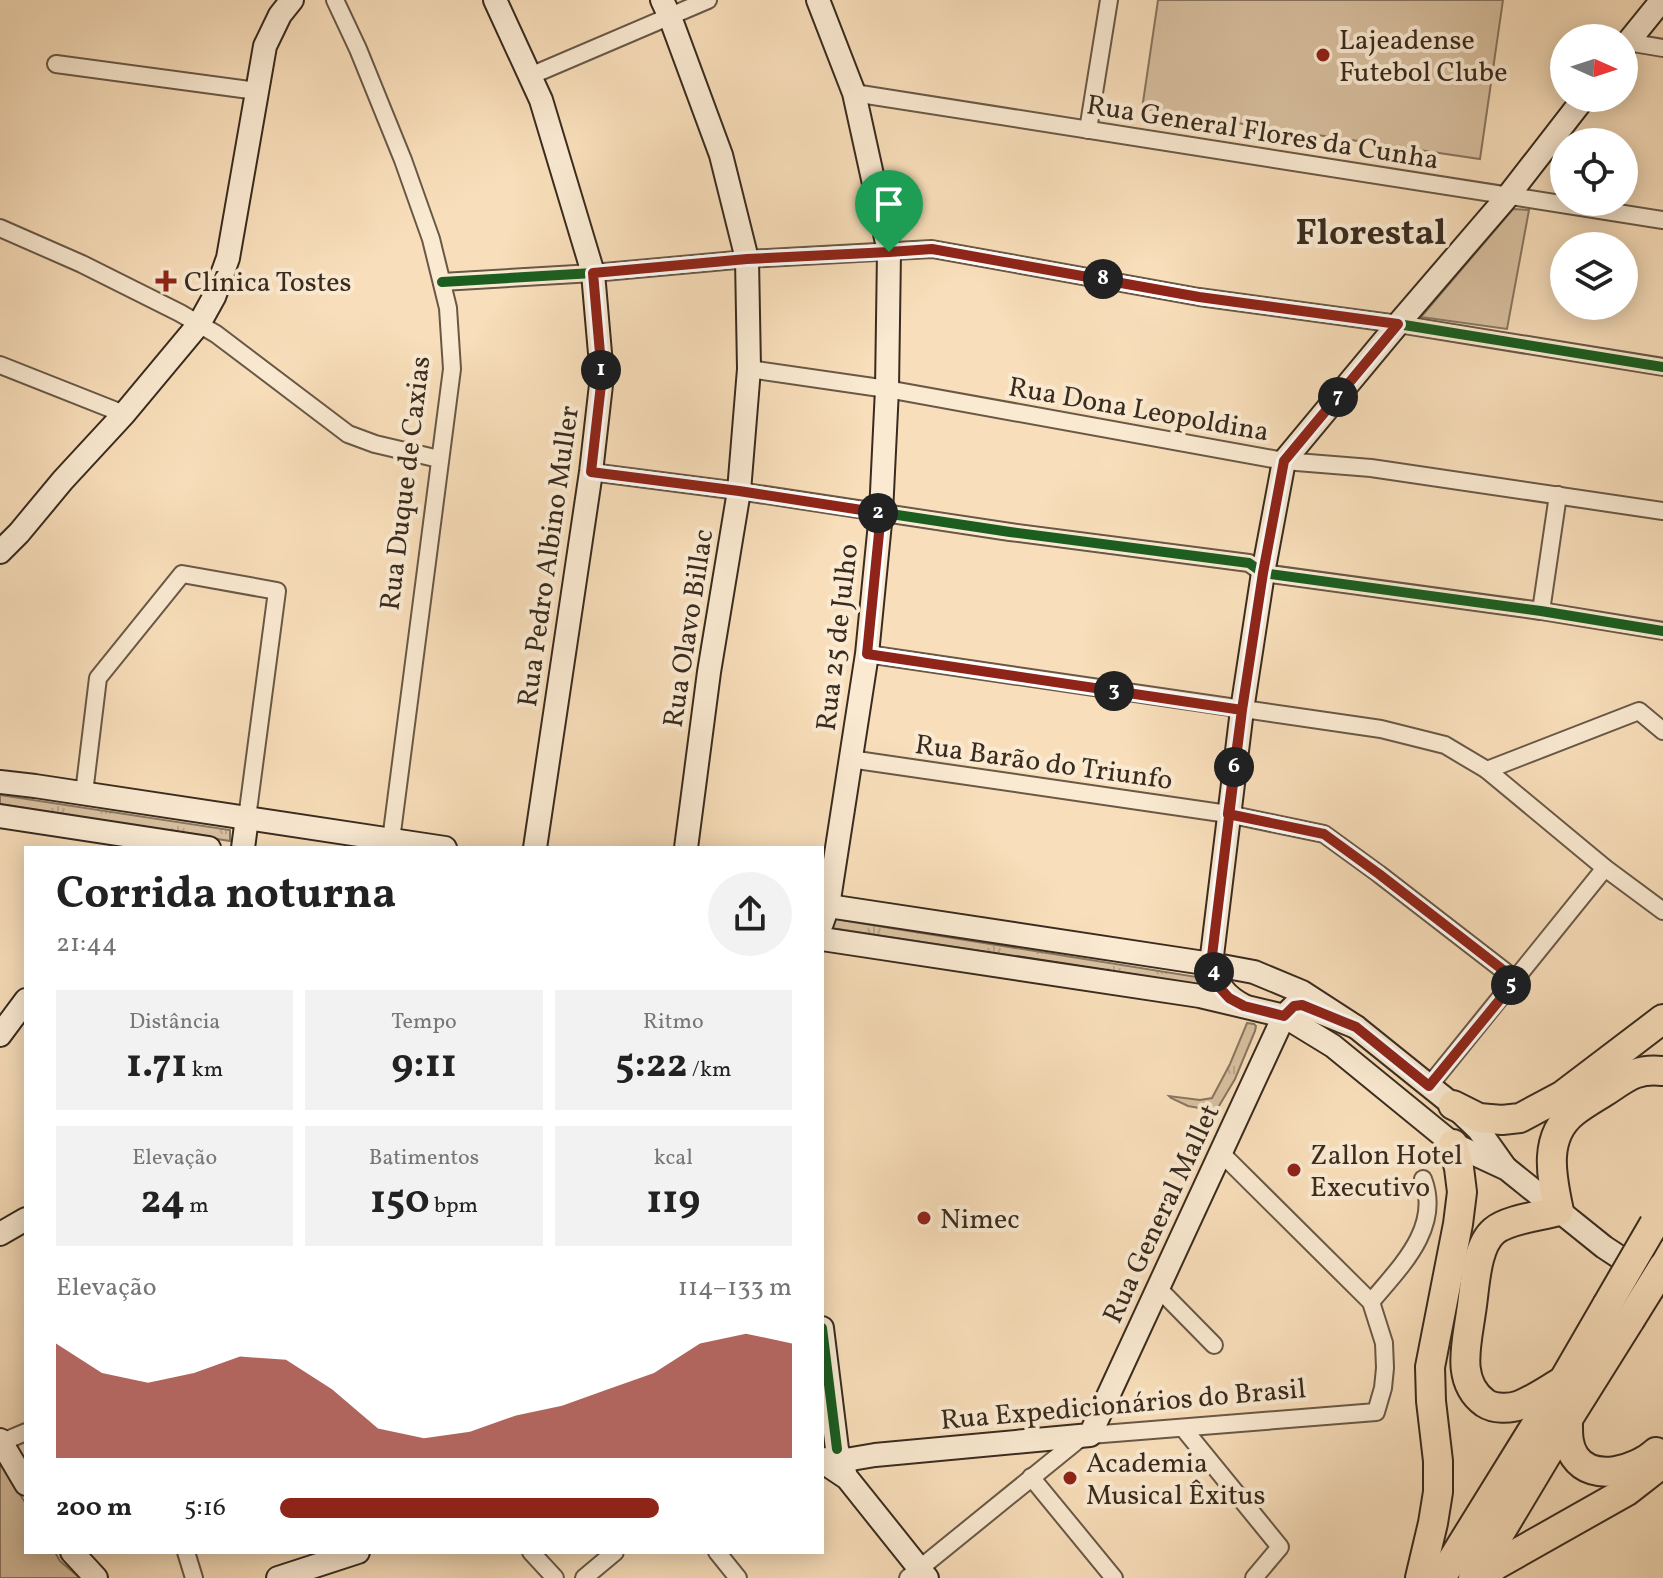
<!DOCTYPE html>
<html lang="pt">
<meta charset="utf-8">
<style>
body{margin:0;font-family:Vollkorn,serif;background:#f2f2f2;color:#222;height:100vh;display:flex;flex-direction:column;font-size:30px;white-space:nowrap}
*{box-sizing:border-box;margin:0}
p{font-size:26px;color:#767676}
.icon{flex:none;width:44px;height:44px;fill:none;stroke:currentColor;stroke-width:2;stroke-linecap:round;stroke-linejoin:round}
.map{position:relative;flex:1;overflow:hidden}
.panel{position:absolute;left:24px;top:846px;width:800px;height:708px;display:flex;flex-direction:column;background:#fff;border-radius:0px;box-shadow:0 4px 20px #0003}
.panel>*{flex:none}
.needle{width:52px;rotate:93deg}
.tools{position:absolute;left:1550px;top:24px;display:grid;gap:16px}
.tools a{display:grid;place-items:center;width:88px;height:88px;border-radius:50%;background:#fff;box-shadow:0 4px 20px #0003;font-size:40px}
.pin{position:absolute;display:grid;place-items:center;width:68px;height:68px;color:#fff;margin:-82px -34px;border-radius:50% 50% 50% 0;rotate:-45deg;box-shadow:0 0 8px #0007}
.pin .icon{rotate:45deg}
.km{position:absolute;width:40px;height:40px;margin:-20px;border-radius:50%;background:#222;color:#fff;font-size:22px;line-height:40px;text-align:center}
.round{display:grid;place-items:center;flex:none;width:84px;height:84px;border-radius:42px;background:#f2f2f2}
.headline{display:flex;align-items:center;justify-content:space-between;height:136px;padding:0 32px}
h1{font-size:44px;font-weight:700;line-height:60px}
.metrics{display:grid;grid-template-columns:repeat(3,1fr);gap:12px;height:136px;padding:8px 32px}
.metrics div{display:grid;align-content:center;border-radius:0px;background:#f2f2f2;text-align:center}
.metrics b{font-size:40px;font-weight:700}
.metrics small{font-size:22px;font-weight:400}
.metrics p{font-size:22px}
.chart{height:224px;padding:16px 32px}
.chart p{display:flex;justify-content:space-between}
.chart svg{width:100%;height:144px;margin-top:8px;fill:#8f2418;opacity:.7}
ul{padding:0 32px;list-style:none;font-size:26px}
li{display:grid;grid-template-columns:128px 96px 1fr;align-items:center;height:60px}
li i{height:20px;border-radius:10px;background:#8f2418}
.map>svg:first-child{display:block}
.grass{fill:url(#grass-tufts);stroke:#887660;stroke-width:2}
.green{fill:#d8c0a0;stroke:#887660;stroke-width:2}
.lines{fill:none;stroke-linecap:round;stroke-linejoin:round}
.street-casing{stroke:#695846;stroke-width:20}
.secondary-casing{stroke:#392b1f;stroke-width:26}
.highway-casing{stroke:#392b1f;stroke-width:32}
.street{stroke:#faead2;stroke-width:16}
.secondary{stroke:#faead2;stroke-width:22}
.highway{stroke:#f8deba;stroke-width:28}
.highway-bridge-casing{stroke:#392b1f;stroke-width:32;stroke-linecap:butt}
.highway-bridge{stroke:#f8deba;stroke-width:28}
.cycleway-casing{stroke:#faead2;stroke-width:15}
.cycleway{stroke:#1b5e20;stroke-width:10}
.route-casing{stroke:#fff;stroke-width:16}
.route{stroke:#8f2418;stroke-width:10}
.poi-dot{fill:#8f2418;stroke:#faead2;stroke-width:3}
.labels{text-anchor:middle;stroke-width:8;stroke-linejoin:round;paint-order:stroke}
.poi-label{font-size:28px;fill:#392b1f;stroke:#faead2;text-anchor:start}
.street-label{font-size:28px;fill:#392b1f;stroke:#faead2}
.district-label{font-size:36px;font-weight:bold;fill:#392b1f;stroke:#faead2}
</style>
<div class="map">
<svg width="1663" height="1578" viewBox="0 0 1663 1578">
<defs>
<pattern id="grass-tufts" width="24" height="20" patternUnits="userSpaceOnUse" patternTransform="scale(2)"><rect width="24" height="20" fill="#d8c0a0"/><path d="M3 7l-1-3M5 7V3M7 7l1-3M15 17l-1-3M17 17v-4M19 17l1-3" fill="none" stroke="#baa589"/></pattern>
</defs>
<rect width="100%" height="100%" fill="#f8deba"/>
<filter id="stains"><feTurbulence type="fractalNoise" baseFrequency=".0025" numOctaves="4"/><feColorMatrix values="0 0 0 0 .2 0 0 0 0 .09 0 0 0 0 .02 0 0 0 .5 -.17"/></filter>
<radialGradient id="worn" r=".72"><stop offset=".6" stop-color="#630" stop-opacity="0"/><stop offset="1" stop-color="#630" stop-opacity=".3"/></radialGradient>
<g class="grass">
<polygon points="0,795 230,830 230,841 0,804"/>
<polygon points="828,918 1203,978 1202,985 825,927"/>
<polygon points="1247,1023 1254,1024 1256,1026 1255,1031 1235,1079 1216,1111 1188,1106 1171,1098 1169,1096 1200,1100 1212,1098 1230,1064"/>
</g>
<g class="green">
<polygon points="1158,0 1503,0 1480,159 1142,109"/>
<polygon points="1513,209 1529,210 1507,329 1421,317"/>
<polygon points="0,1462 26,1504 26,1552 55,1552 60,1561 80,1578 0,1578"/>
</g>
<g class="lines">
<g class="street-casing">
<g id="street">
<polyline points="335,0 358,49 403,160 431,239 448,308 452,369 391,840"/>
<polyline points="1627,42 1663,48"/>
<polyline points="56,64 257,91"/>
<polyline points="530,76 708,0"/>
<polyline points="854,93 1663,220"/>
<polyline points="1088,130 1109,0"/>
<polyline points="0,228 82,264 180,313 216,334 348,434 375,444 439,459"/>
<polyline points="442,282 593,273 747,259 932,249 1199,297 1398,324 1663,367"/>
<polyline points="0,365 124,414"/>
<polyline points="749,369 887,389 1284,461 1371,468 1663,511"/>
<polyline points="591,472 739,491 1010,532 1249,563 1263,573 1541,611 1663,631"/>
<polyline points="1541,611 1558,495"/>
<polyline points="867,654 1381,729 1445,745 1487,770 1605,868 1663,911"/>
<polyline points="850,759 1228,814 1324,834 1379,874 1516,980"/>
<polyline points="1487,770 1639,711 1663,731"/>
<polyline points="84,793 98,678 182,574 277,591 247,818"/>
<polyline points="1429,1086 1605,868"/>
<polyline points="1158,1288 1214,1345"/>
<path d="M 1371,1302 C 1399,1268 1442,1228 1423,1179"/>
<polyline points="1183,1428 1280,1547 1254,1578"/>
<polyline points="1090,1435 1376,1412 1383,1388 1385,1368 1384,1343 1371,1302 1221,1153"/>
<polyline points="0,1443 26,1432"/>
<polyline points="1031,1477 1114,1578"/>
<polyline points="186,1552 194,1578"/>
<polyline points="531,1552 555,1578"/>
<polyline points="717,1552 738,1578"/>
<polyline points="584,1578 615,1552"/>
<polyline points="908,1578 1083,1436"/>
</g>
</g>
<g class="secondary-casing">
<g id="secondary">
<polyline points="495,0 541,100 593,273 602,376 591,472 535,848"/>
<polyline points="662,0 670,17 721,155 747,259 749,369 739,491 709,672 686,848"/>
<polyline points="818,0 854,93 889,252 887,389 881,513 867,654 828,906 822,923"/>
<polyline points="1624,47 1662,0"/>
<polyline points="0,552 19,533 63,480 124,414 199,324 214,297 228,258 265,46 280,15 292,0"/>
<polyline points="0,782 35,786 445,848"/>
<polyline points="0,816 209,848"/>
<polyline points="243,848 247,818"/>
<polyline points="822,905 1211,964 1254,972 1302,992 1356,1027 1453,1105 1478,1129 1505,1167"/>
<polyline points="822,939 1200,996 1284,1016 1333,1046 1453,1144 1507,1169 1604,1247 1642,1272"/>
<path d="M 1244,1006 C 1222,994 1220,986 1211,964 L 1242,710 L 1263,573 L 1284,461 L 1398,324 L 1508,196 L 1584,98"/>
<polyline points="0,1035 26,1000"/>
<polyline points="0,1234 26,1219"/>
<polyline points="822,1328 837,1449 845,1472"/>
<polyline points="0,1440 26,1484"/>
<polyline points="823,1459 826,1464 847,1478 927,1578"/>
<polyline points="822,1464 875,1455 1090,1435 1284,1016 1294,1006 1302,1005 1356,1027"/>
<polyline points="72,1552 96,1578"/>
<polyline points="278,1578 358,1552"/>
</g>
</g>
<g class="highway-casing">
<g id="highway">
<polyline points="1453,1105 1479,1118 1502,1120 1520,1118 1563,1095 1663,1019"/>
<path d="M 1563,1381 C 1549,1389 1535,1399 1520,1405 C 1510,1409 1494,1409 1485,1403 C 1455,1381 1467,1343 1471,1312 C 1475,1289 1475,1247 1494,1231 C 1508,1219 1541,1216 1559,1211 C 1552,1178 1542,1137 1574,1112 C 1584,1104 1595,1098 1606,1091 C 1627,1077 1637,1068 1663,1071"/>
<path d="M 1568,1419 C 1568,1432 1567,1445 1575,1457 C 1593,1483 1637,1470 1656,1452"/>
<polyline points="1420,1578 1433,1523 1438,1492 1438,1461 1431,1401 1430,1367 1458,1224 1462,1192 1459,1168 1453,1144"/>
<polyline points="1441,1578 1563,1381 1607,1305"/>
<polyline points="1473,1578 1568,1419 1630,1320"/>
<polyline points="1481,1578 1496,1565 1627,1491 1663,1463"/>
</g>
</g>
<use href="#street" class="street"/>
<use href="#secondary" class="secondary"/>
<use href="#highway" class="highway"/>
<g class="highway-bridge-casing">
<g id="highway-bridge">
<polyline points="1607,1305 1654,1224"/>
<polyline points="1630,1320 1663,1267"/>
</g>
</g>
<use href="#highway-bridge" class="highway-bridge"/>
<g class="cycleway-casing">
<g id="cycleway">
<polyline points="442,282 593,273 747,259 932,249 1199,297 1398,324 1663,367"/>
<polyline points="591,472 739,491 1010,532 1249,563 1263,573 1541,611 1663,631"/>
<polyline points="822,1328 837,1449"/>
</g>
</g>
<use href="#cycleway" class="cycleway"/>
</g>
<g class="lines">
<g class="route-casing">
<polyline id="route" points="889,252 747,259 593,273 602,376 591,472 739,491 881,513 867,654 1242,710 1211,964 1220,988 1229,998 1244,1006 1284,1016 1294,1006 1302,1005 1356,1027 1429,1086 1516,980 1379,874 1324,834 1228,814 1242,710 1263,573 1284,461 1398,324 1199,297 932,249 889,252"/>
</g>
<use href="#route" class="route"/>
</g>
<g class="poi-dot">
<circle cx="1323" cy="55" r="8"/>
<path d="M162 269h8v8h8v8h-8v8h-8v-8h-8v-8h8z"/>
<circle cx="1294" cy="1170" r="8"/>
<circle cx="924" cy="1218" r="8"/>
<circle cx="1070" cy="1478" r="8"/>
</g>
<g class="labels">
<g class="poi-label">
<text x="1339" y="49">Lajeadense<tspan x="1339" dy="32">Futebol Clube</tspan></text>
<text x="184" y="291">Clínica Tostes</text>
<text x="1310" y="1164">Zallon Hotel<tspan x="1310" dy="32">Executivo</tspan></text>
<text x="940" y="1228">Nimec</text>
<text x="1086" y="1472">Academia<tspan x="1086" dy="32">Musical Êxitus</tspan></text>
</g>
<g class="street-label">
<text transform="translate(1263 131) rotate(9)" y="10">Rua General Flores da Cunha</text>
<text transform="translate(1139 408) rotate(10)" y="10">Rua Dona Leopoldina</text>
<text transform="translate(404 483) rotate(-83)" y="10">Rua Duque de Caxias</text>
<text transform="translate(547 556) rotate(-82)" y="10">Rua Pedro Albino Muller</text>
<text transform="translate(687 628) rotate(-81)" y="10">Rua Olavo Billac</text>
<text transform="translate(836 637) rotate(-83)" y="10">Rua 25 de Julho</text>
<text transform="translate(1044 761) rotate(8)" y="10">Rua Barão do Triunfo</text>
<text transform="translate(1160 1213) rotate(-65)" y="10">Rua General Mallet</text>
<text transform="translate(1123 1403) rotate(-5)" y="10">Rua Expedicionários do Brasil</text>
</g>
<g class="district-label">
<text x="1371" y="244">Florestal</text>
</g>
</g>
<rect width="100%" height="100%" filter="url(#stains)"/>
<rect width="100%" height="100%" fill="url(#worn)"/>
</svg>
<div class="tools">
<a><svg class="needle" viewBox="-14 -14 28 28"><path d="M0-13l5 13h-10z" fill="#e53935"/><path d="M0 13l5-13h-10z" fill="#767676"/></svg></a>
<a><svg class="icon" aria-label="locate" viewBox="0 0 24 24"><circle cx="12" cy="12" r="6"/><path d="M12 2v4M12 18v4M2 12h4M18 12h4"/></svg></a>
<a><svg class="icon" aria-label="layers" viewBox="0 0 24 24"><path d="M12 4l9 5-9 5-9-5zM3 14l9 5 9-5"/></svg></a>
</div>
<div class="pin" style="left:889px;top:252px;background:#1e9e55"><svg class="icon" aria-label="arrive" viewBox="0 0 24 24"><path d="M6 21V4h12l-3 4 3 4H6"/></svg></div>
<b class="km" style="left:601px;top:370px">1</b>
<b class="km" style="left:878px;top:513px">2</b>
<b class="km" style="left:1114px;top:691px">3</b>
<b class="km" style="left:1214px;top:972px">4</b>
<b class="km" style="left:1511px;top:985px">5</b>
<b class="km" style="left:1234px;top:767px">6</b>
<b class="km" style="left:1338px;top:397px">7</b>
<b class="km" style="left:1103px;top:279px">8</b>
<section class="panel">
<div class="headline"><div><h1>Corrida noturna</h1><p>21:44</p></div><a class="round"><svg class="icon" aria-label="share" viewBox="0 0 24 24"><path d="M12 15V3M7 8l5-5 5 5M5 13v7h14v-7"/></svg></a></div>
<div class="metrics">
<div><p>Distância</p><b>1.71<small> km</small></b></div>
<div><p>Tempo</p><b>9:11</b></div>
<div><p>Ritmo</p><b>5:22<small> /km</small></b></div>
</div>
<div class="metrics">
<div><p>Elevação</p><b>24<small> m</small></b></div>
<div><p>Batimentos</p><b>150<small> bpm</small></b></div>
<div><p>kcal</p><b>119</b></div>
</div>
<div class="chart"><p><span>Elevação</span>114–133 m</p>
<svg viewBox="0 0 160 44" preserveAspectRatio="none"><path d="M0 44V9L10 18L20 21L30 18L40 13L50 14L60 23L70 35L80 38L90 36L100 31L110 28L120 23L130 18L140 9L150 6L160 9V44z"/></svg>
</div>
<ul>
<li><b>200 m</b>5:16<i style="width:74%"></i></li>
</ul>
</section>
</div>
